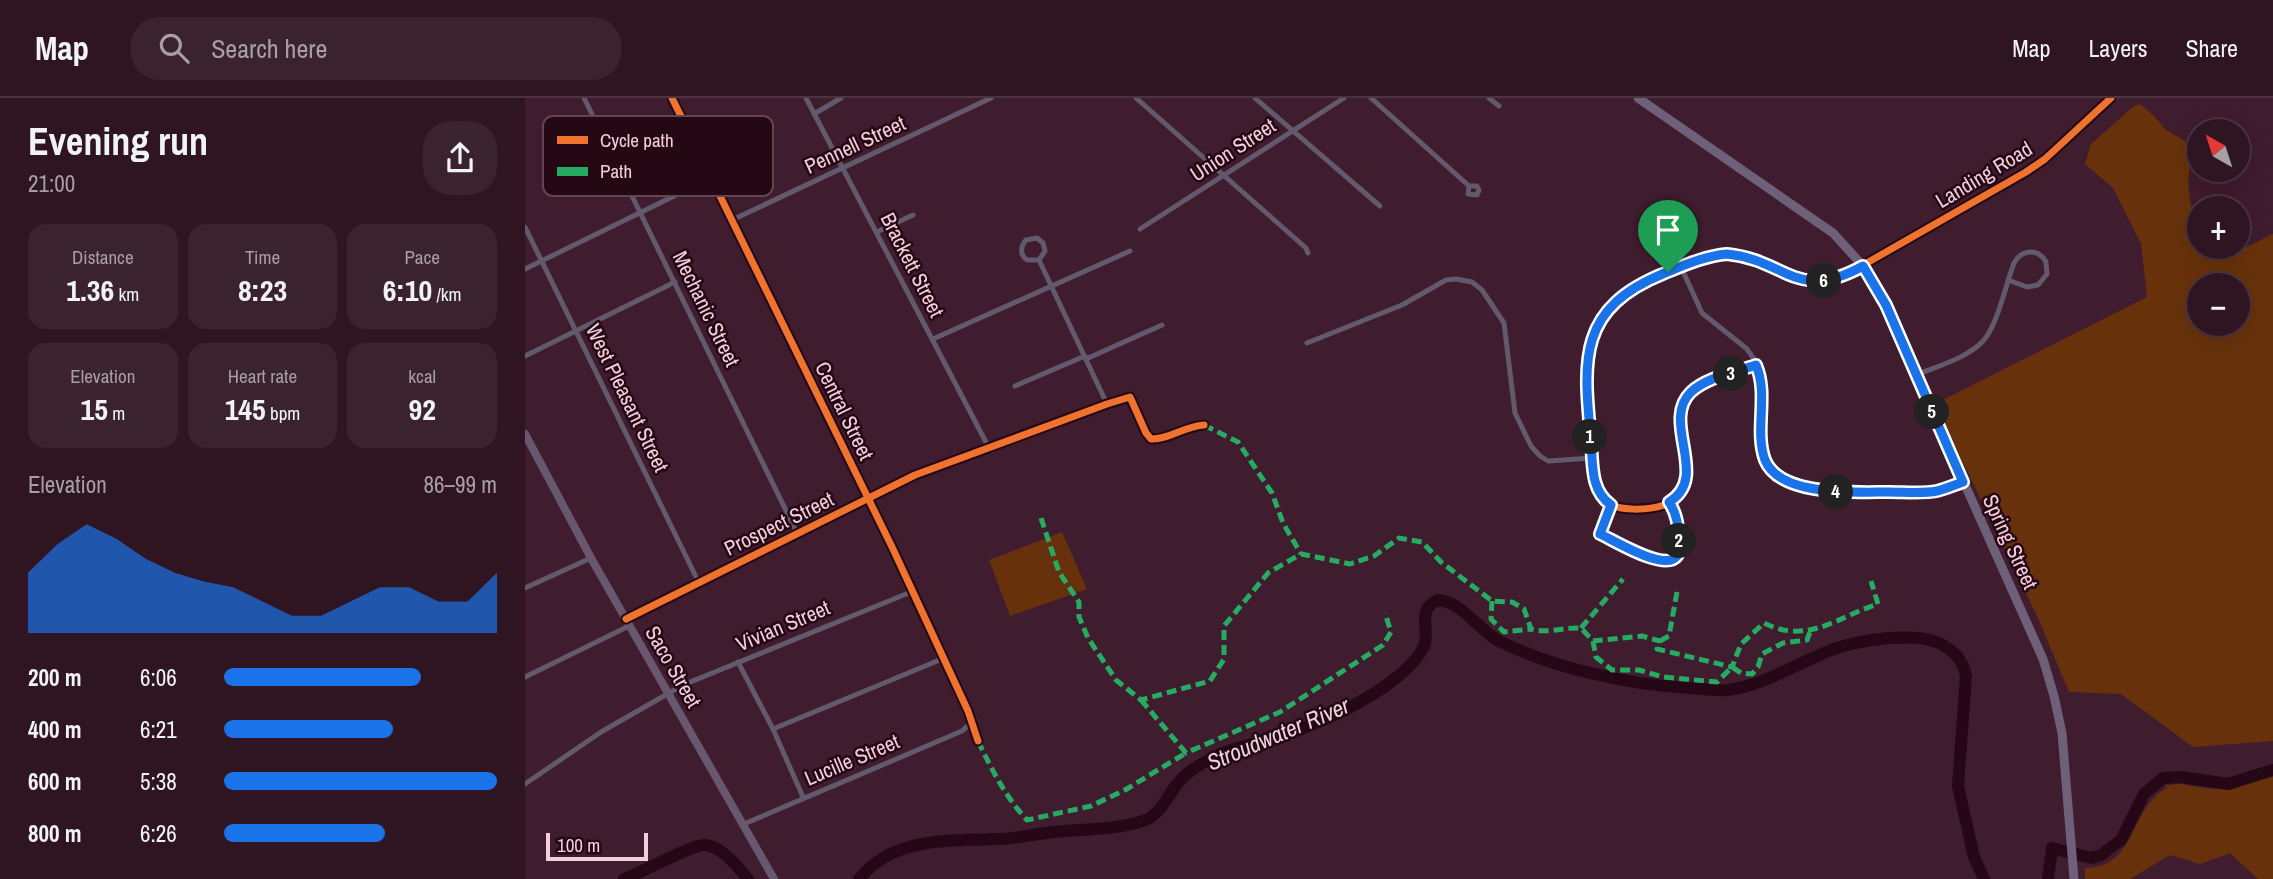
<!DOCTYPE html>
<meta charset="utf-8">
<style>
body{margin:0;font-family:"Archivo Narrow",sans-serif;background:#3b222f;color:#f1f3f6;height:100vh;display:flex;flex-direction:column;font-size:26px;white-space:nowrap}
*{box-sizing:border-box;margin:0}
p{font-size:23px;color:#a79fa5}
.icon{flex:none;width:38px;height:38px;fill:none;stroke:currentColor;stroke-width:2;stroke-linecap:round;stroke-linejoin:round}
.map{position:relative;flex:1;overflow:hidden}
.details{display:flex;flex-direction:column;background:#2f1522;width:525px}
.details>*{flex:none}
.needle{width:46px;rotate:321deg}
.tools{position:absolute;left:1662px;top:21px;display:grid;gap:14px}
.tools a{display:grid;place-items:center;width:63px;height:63px;border-radius:50%;background:#2f1522;box-shadow:0 7px 28px #0002,0 0 0 2px #4a3440;font-size:35px}
.scale{position:absolute;left:21px;bottom:18px;width:102px;box-sizing:border-box;padding-left:7px;border:4px solid #f5cddc;border-top:0;font-size:19px;line-height:24px;white-space:nowrap;color:#f5cddc;-webkit-text-stroke:5px #240915;paint-order:stroke}
.pin{position:absolute;display:grid;place-items:center;width:60px;height:60px;color:#fff;margin:-72px -30px;border-radius:50% 50% 50% 0;rotate:-45deg;box-shadow:0 0 7px #0007}
.pin .icon{rotate:45deg}
.km{position:absolute;width:35px;height:35px;margin:-18px;border-radius:50%;background:#222;color:#fff;font-size:19px;line-height:35px;text-align:center}
.round{display:grid;place-items:center;flex:none;width:74px;height:74px;border-radius:28px;background:#3b222f}
.overview{display:flex;align-items:center;justify-content:space-between;height:119px;padding:0 28px}
h1{font-size:38px;font-weight:700;line-height:52px}
.stats{display:grid;grid-template-columns:repeat(3,1fr);gap:10px;height:119px;padding:7px 28px}
.stats div{display:grid;align-content:center;border-radius:18px;background:#3b222f;text-align:center}
.stats b{font-size:30px;font-weight:700}
.stats small{font-size:19px;font-weight:400}
.stats p{font-size:19px}
.chart{height:196px;padding:14px 28px}
.chart p{display:flex;justify-content:space-between}
.chart svg{width:100%;height:126px;margin-top:7px;fill:#1a73e8;opacity:.7}
ul{padding:0 28px;list-style:none;font-size:23px}
li{display:grid;grid-template-columns:112px 84px 1fr;align-items:center;height:52px}
li i{height:18px;border-radius:9px;background:#1a73e8}
header{display:flex;align-items:center;gap:42px;box-sizing:border-box;height:98px;padding:0 35px;background:#2f1522;border-bottom:2px solid #4a3440}
header strong{font-size:33px}
nav{display:flex;gap:38px;margin-inline-start:auto;font-size:24px}
.search{width:490px;height:63px;background:#3b222f;display:flex;align-items:center;gap:18px;box-sizing:border-box;padding:0 24px;border-radius:28px;color:#a79fa5;font-size:26px}
main{display:flex;flex:1;min-height:0}
.map>svg:first-child{display:block}
.green{fill:#67320b;fill-rule:evenodd}
.lines{fill:none;stroke-linecap:round;stroke-linejoin:round}
.river{stroke:#260716;stroke-width:12}
.street{stroke:#62596d;stroke-width:5}
.secondary{stroke:#675870;stroke-width:8}
.primary{stroke:#6f6079;stroke-width:9}
.quiet{stroke:#26ab63;stroke-width:5;stroke-dasharray:10 5;stroke-linecap:butt}
.cycleway-casing{stroke:#240915;stroke-width:11}
.cycleway{stroke:#ef722f;stroke-width:7}
.route-casing{stroke:#fff;stroke-width:14}
.route{stroke:#1a73e8;stroke-width:9}
.labels{text-anchor:middle;stroke-width:5;stroke-linejoin:round;paint-order:stroke}
.street-label{font-size:21px;fill:#f5cddc;stroke:#240915}
.water-label{font-size:23px;font-style:italic;fill:#efd2dd;stroke:#240915}
.key{fill:#240915;stroke:#634451;stroke-width:2}
.key-label{font-size:19px;fill:#f5cddc}
</style>
<header>
<strong>Map</strong>
<div class="search"><svg class="icon" aria-label="search" viewBox="0 0 24 24"><circle cx="10" cy="10" r="6"/><path d="M15 15l6 6"/></svg>Search here</div>
<nav><a>Map</a><a>Layers</a><a>Share</a></nav>
</header>
<main>
<section class="details">
<div class="overview"><div><h1>Evening run</h1><p>21:00</p></div><a class="round"><svg class="icon" aria-label="share" viewBox="0 0 24 24"><path d="M12 15V3M7 8l5-5 5 5M5 13v7h14v-7"/></svg></a></div>
<div class="stats">
<div><p>Distance</p><b>1.36<small> km</small></b></div>
<div><p>Time</p><b>8:23</b></div>
<div><p>Pace</p><b>6:10<small> /km</small></b></div>
</div>
<div class="stats">
<div><p>Elevation</p><b>15<small> m</small></b></div>
<div><p>Heart rate</p><b>145<small> bpm</small></b></div>
<div><p>kcal</p><b>92</b></div>
</div>
<div class="chart"><p><span>Elevation</span>86–99 m</p>
<svg viewBox="0 0 160 44" preserveAspectRatio="none"><path d="M0 44V23L10 13L20 6L30 11L40 18L50 23L60 26L70 28L80 33L90 38L100 38L110 33L120 28L130 28L140 33L150 33L160 23V44z"/></svg>
</div>
<ul>
<li><b>200 m</b>6:06<i style="width:72%"></i></li>
<li><b>400 m</b>6:21<i style="width:62%"></i></li>
<li><b>600 m</b>5:38<i style="width:100%"></i></li>
<li><b>800 m</b>6:26<i style="width:59%"></i></li>
</ul>
</section>
<div class="map">
<svg width="1748" height="781" viewBox="0 0 1748 781">
<rect width="100%" height="100%" fill="#3f1c2e"/>
<g class="green">
<path d="M 1615,6 L 1628,17 L 1641,32 L 1667,47 L 1663,85 L 1666,108 L 1675,124 L 1675,149 L 1702,149 L 1711,154 L 1748,136 L 1748,643 L 1668,649 L 1596,596 L 1544,594 L 1513,520 L 1410,306 L 1622,199 L 1616,146 L 1588,90 L 1560,66 L 1566,46 L 1609,8 ZM 1675,187 L 1713,187 L 1713,226 L 1675,226 Z"/>
<polygon points="537,434 562,491 485,518 464,462"/>
<path d="M 1736,673 L 1748,677 L 1748,781 L 1733,781 L 1705,755 L 1675,766 L 1645,757 L 1605,781 L 1560,781 L 1560,770 C 1613,769 1603,711 1642,690 L 1640,687 C 1646,688 1651,685 1657,686 C 1670,689 1695,693 1708,690 C 1719,688 1722,677 1733,677 Z"/>
</g>
<g class="lines">
<g class="river">
<path d="M 99,781 C 117,775 168,745 181,747 C 197,749 213,769 223,781"/>
<path d="M 334,781 C 368,739 422,743 471,741 C 491,741 509,736 529,734 C 559,731 589,732 618,723 C 636,717 642,698 653,685 C 662,674 675,666 687,660 C 708,649 730,646 753,639 C 791,627 840,605 871,580 C 881,572 893,561 899,548 C 906,532 890,512 913,502 C 938,504 953,532 974,543 C 1028,570 1105,587 1165,590 C 1177,591 1190,593 1202,592 C 1238,588 1273,565 1306,552 C 1325,545 1343,542 1363,540 C 1381,539 1399,538 1416,546 C 1430,554 1438,562 1441,578 L 1433,688 L 1449,759 L 1459,781"/>
<polyline points="1523,781 1527,750 1566,760 1576,757 1596,742 1619,696 1638,680 1656,679 1703,686 1748,672"/>
</g>
<g class="street">
<polyline points="59,0 273,437"/>
<polyline points="147,0 368,451 443,613 453,643"/>
<polyline points="281,0 464,350"/>
<polyline points="611,0 781,150 783,155"/>
<polyline points="730,0 855,108"/>
<polyline points="846,0 944,88 952,88 954,92 952,97 943,96 944,88"/>
<polyline points="964,0 974,8"/>
<polyline points="289,16 316,0"/>
<polyline points="207,122 466,0"/>
<polyline points="0,129 174,485"/>
<polyline points="615,131 819,0"/>
<polyline points="352,134 388,117"/>
<path d="M 514,162 L 502,162 C 495,157 495,149 501,142 L 512,140 L 518,145 L 520,153 L 514,162 L 582,306"/>
<polyline points="1156,169 1177,215 1222,251 1229,261 1236,286 1238,352 1243,368 1252,377 1281,388 1312,394 1406,394 1438,384"/>
<polyline points="0,171 186,80"/>
<polyline points="408,241 605,153"/>
<polyline points="782,245 877,207 921,182 931,181 947,184 957,192 979,225 990,315 1006,348 1015,358 1023,363 1067,360"/>
<polyline points="0,258 150,184"/>
<polyline points="561,261 637,227"/>
<path d="M 1231,267 C 1210,274 1179,280 1164,297 C 1137,327 1188,390 1139,407 C 1124,412 1094,414 1082,404 C 1077,399 1072,392 1070,386 C 1067,375 1067,361 1066,349 C 1063,316 1057,275 1066,243 C 1072,223 1085,205 1103,193 C 1126,178 1186,152 1213,157 C 1253,166 1275,193 1319,178 L 1501,74 L 1520,61 L 1586,0"/>
<path d="M 1391,277 C 1413,268 1443,260 1459,242 C 1473,225 1481,186 1489,165 C 1497,151 1513,150 1521,164 L 1522,176 L 1513,187 L 1502,189 L 1483,182"/>
<polyline points="490,288 560,258"/>
<path d="M 1086,406 L 1075,436 C 1095,445 1128,468 1149,460 L 1154,453 L 1151,417 L 1144,404"/>
<polyline points="0,490 66,460"/>
<path d="M 101,521 L 390,377 L 582,306 L 605,299 L 621,335 L 626,341 C 643,342 660,328 679,327"/>
<polyline points="213,564 248,631 278,699"/>
<polyline points="0,579 104,528"/>
<polyline points="248,631 417,561"/>
<polyline points="0,686 76,634 158,587 386,494"/>
<polyline points="219,726 437,633 445,626"/>
</g>
<polyline class="secondary" points="0,336 66,460 249,781"/>
<polyline class="primary" points="1113,0 1308,135 1338,168 1351,188 1518,561 1529,598 1537,635 1549,781"/>
<g class="quiet">
<polyline points="679,327 713,344 747,395 758,425 776,456"/>
<path d="M 516,420 L 534,474 L 554,504 L 554,519 L 563,540 L 591,582 L 616,602 L 685,583 L 699,561 L 699,528 L 743,475 L 776,456 L 825,466 L 849,458 L 874,440 L 897,444 L 916,464 L 967,503 L 987,504 L 999,511 L 1006,531 C 1024,536 1037,529 1056,530 L 1068,543 L 1117,538 L 1135,543 L 1132,551 L 1207,569 L 1216,546 L 1239,525 C 1283,547 1312,519 1353,506 L 1346,483"/>
<polyline points="967,503 966,521 979,534 1006,531"/>
<polyline points="1056,530 1098,481"/>
<polyline points="1068,543 1071,559 1087,572 1114,572 1138,579 1192,584 1207,569 1216,575 1227,576 1233,569 1237,556 1258,545 1282,542 1285,534"/>
<polyline points="1135,543 1144,538 1152,494"/>
<polyline points="616,602 661,655 755,614 858,547 866,534 860,515"/>
<path d="M 453,643 C 467,672 480,698 502,722 L 566,708 L 600,692 L 661,655"/>
</g>
<g class="cycleway-casing">
<g id="cycleway">
<polyline points="147,0 368,451 443,613 453,643"/>
<path d="M 1231,267 C 1210,274 1179,280 1164,297 C 1137,327 1188,390 1139,407 C 1124,412 1094,414 1082,404 C 1077,399 1072,392 1070,386 C 1067,375 1067,361 1066,349 C 1063,316 1057,275 1066,243 C 1072,223 1085,205 1103,193 C 1126,178 1186,152 1213,157 C 1253,166 1275,193 1319,178 L 1501,74 L 1520,61 L 1586,0"/>
<path d="M 101,521 L 390,377 L 582,306 L 605,299 L 621,335 L 626,341 C 643,342 660,328 679,327"/>
</g>
</g>
<use href="#cycleway" class="cycleway"/>
</g>
<g class="lines">
<g class="route-casing">
<path id="route" d="M 1202,156 C 1262,162 1271,205 1338,168 L 1361,207 L 1438,384 C 1429,387 1421,391 1412,393 C 1397,396 1380,394 1364,394 C 1332,394 1255,399 1240,362 C 1229,332 1244,297 1231,267 C 1211,274 1182,279 1166,294 C 1135,324 1186,379 1144,404 C 1152,416 1153,427 1154,441 C 1154,446 1156,453 1152,458 C 1140,474 1090,443 1075,436 L 1086,407 C 1065,392 1068,366 1066,343 C 1058,260 1053,210 1140,175 C 1160,167 1180,158 1202,156 Z"/>
</g>
<use href="#route" class="route"/>
</g>
<g class="labels">
<g class="street-label">
<text transform="translate(330 47) rotate(-25)" y="7">Pennell Street</text>
<text transform="translate(708 52) rotate(-33)" y="7">Union Street</text>
<text transform="translate(1459 77) rotate(-31)" y="7">Landing Road</text>
<text transform="translate(387 167) rotate(63)" y="7">Brackett Street</text>
<text transform="translate(181 211) rotate(64)" y="7">Mechanic Street</text>
<text transform="translate(102 300) rotate(64)" y="7">West Pleasant Street</text>
<text transform="translate(319 313) rotate(64)" y="7">Central Street</text>
<text transform="translate(254 426) rotate(-26)" y="7">Prospect Street</text>
<text transform="translate(1485 444) rotate(65)" y="7">Spring Street</text>
<text transform="translate(258 528) rotate(-23)" y="7">Vivian Street</text>
<text transform="translate(148 569) rotate(60)" y="7">Saco Street</text>
<text transform="translate(327 662) rotate(-23)" y="7">Lucille Street</text>
</g>
<g class="water-label">
<text transform="translate(753 636) rotate(-23)" y="8">Stroudwater River</text>
</g>
</g>
<rect x="18" y="18" width="230" height="80" rx="10" class="key"/>
<rect x="32" y="38" width="31" height="8" fill="#ef722f"/>
<rect x="32" y="69" width="31" height="9" fill="#26ab63"/>
<g class="key-label">
<text x="75" y="49">Cycle path</text>
<text x="75" y="80">Path</text>
</g>
</svg>
<div class="tools">
<a><svg class="needle" viewBox="-14 -14 28 28"><path d="M0-13l5 13h-10z" fill="#e53935"/><path d="M0 13l5-13h-10z" fill="#a79fa5"/></svg></a>
<a>+</a>
<a>−</a>
</div>
<div class="scale">100 m</div>
<div class="pin" style="left:1143px;top:174px;background:#1e9e55"><svg class="icon" aria-label="arrive" viewBox="0 0 24 24"><path d="M6 21V4h12l-3 4 3 4H6"/></svg></div>
<b class="km" style="left:1065px;top:339px">1</b>
<b class="km" style="left:1154px;top:443px">2</b>
<b class="km" style="left:1206px;top:276px">3</b>
<b class="km" style="left:1311px;top:394px">4</b>
<b class="km" style="left:1407px;top:314px">5</b>
<b class="km" style="left:1299px;top:183px">6</b>
</div>
</main>
